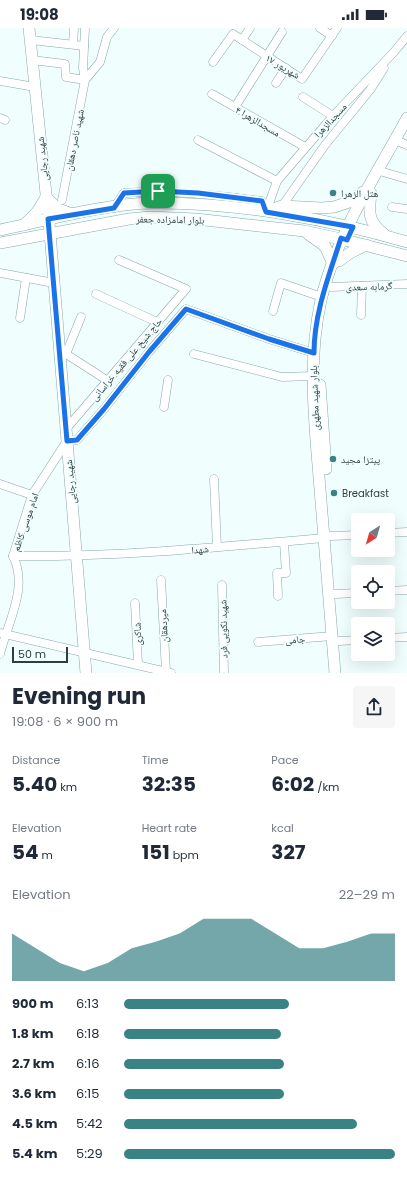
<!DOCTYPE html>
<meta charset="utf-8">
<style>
body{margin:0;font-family:Poppins,"Noto Naskh Arabic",sans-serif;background:#f6f6f7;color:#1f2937;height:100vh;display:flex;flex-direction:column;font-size:15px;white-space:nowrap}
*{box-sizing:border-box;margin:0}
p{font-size:13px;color:#747a83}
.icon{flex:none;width:22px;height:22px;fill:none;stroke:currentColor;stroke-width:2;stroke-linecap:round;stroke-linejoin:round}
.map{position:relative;height:645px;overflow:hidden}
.sheet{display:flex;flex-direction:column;background:#fff;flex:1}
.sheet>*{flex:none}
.needle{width:26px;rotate:217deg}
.fabs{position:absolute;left:351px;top:485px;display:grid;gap:8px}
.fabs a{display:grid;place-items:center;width:44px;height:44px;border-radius:4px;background:#fff;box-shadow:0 4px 16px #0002;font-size:20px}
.scale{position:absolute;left:12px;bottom:10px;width:56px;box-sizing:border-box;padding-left:4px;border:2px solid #303e3e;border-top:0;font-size:11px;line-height:14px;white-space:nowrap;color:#303e3e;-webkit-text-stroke:3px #f1fefe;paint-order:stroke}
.pin{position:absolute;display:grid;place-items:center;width:34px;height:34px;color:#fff;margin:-17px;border-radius:8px;box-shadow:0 2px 6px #0006}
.round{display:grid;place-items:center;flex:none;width:42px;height:42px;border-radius:4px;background:#f6f6f7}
.head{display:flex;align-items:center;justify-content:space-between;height:68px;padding:0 12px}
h1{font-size:22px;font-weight:700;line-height:30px}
.figures{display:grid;grid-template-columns:repeat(3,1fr);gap:6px;height:68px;padding:4px 12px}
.figures div{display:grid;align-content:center}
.figures b{font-size:20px;font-weight:700}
.figures small{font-size:11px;font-weight:400}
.figures p{font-size:11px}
.chart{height:112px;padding:8px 12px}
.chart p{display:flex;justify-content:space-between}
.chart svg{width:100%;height:72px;margin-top:4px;fill:#3a8385;opacity:.7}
ul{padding:0 12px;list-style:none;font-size:13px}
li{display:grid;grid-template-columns:64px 48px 1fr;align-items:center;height:30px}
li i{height:10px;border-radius:5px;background:#3a8385}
.status{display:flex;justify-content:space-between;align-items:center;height:28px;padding:0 20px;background:#fff;direction:ltr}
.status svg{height:11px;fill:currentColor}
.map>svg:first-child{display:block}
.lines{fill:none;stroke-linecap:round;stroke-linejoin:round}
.minor-casing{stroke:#88a8a9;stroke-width:9}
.secondary-casing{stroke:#88a8a9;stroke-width:12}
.minor{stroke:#fff;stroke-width:8}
.secondary{stroke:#fff;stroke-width:11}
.route-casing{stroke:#fff;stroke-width:8}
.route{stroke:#1a73e8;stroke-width:5}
.poi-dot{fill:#3a8385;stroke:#f1fefe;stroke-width:1.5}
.labels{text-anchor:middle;stroke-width:3.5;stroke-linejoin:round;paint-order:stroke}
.street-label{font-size:10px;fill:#303e3e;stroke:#f1fefe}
.poi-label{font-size:10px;fill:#303e3e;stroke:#f1fefe;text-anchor:start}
</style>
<div class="status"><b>19:08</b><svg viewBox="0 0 49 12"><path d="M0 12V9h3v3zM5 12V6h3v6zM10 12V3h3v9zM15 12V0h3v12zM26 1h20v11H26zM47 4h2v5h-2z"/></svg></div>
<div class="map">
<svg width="407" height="645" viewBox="0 0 407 645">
<rect width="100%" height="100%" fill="#f1fefe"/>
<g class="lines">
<g class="minor-casing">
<g id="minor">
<polyline points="85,0 83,40 85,52 100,34 107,9 114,0"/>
<polyline points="320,0 332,8"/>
<polyline points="31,12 84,18"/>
<polyline points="242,12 250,0"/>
<polyline points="73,16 74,0"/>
<polyline points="32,32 65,36 66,49 85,52 62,172"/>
<polyline points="213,34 233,6 302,51 337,0"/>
<polyline points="0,53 35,59"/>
<polyline points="276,55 286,40"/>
<polyline points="212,66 305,119"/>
<polyline points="303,69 333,88"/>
<polyline points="235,79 282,4"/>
<polyline points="0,90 5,92"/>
<polyline points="198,112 277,153"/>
<polyline points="400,114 407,117"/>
<polyline points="383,144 407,151"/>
<polyline points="282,178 325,117 370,62 384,40"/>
<polyline points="392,179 407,181"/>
<path d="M 114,180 L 124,165 C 171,162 215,167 262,173 L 266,184"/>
<polyline points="266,184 277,153 333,88 394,24 407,8"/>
<polyline points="0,245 54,255"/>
<polyline points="331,259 407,256"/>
<polyline points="96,266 157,294"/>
<polyline points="273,283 281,255 322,269"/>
<polyline points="361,287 362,258"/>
<polyline points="20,290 26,250"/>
<polyline points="60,322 108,353"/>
<polyline points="66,326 81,289"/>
<polyline points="194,326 282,349 313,348"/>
<polyline points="164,379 168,352"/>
<polyline points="66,401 186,261 119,232"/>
<polyline points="214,451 217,519"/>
<polyline points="0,456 32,467"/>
<polyline points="388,505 407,504"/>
<polyline points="331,508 358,507"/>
<path d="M 13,528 C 117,529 220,519 324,510"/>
<polyline points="161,552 166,643"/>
<polyline points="222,557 224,645"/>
<polyline points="388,563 407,562"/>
<polyline points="335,566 358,565"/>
<polyline points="278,568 277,545 286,545 284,514"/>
<polyline points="135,575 138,636"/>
<polyline points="0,605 171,645"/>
<polyline points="388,610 407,609"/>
<polyline points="339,613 358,612"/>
<polyline points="258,614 332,608"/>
<path d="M 0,626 C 7,596 29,560 13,528 L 32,467 L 67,413 L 77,412 L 104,381 L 149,324 L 186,281 L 269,311 L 314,325"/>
</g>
</g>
<g class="secondary-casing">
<g id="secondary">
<polyline points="29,0 50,205 86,645"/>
<path d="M 371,165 C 369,184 367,193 384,206"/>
<polyline points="267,183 282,178 322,180 334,179 349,174 363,164"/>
<polyline points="24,197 37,184 46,169 58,181 72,186"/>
<path d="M 0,202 C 49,192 102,176 153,175 C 233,174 330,191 407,214"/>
<polyline points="308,206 325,218 333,236"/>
<polyline points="0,215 129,191 150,189 196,191 304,203 341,211 407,228"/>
<polyline points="339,233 350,225 366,217"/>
<polyline points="320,357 326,441"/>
<path d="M 335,645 C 330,584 325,523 320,461 C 315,398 307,335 321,272 C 337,205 375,149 407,90"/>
</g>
</g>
<use href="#minor" class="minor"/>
<use href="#secondary" class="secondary"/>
</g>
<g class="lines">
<g class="route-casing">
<path id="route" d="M 158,163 L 198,165 L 262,173 L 266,184 L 353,199 L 347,212 L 341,210 C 329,248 314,285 314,325 L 269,311 L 186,281 L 149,324 L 104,381 L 77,412 L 67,413 L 48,191 L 114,180 L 124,165 Z"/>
</g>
<use href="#route" class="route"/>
</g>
<g class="poi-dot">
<circle cx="333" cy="165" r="4"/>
<circle cx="333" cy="431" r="4"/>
<circle cx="334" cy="465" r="4"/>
</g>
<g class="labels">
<g class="street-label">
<text transform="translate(283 38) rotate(31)" y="4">۱۷ شهریور</text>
<text transform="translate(330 92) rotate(-47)" y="4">مسجدالزهرا</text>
<text transform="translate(258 93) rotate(30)" y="4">مسجدالزهرا ۴</text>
<text transform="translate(74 112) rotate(-79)" y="4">شهید ناصر دهقان</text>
<text transform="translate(42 131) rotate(-96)" y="4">شهید رجایی</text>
<text transform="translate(170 191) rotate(1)" y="4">بلوار امامزاده جعفر</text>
<text transform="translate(369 258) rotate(-2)" y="4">گرمابه سعدی</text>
<text transform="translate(126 331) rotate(-50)" y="4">حاج شیخ علی فقیه خراسانی</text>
<text transform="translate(314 370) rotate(-92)" y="4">بلوار شهید مطهری</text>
<text transform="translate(70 454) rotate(-95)" y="4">شهید رجایی</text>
<text transform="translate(25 494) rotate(-71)" y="4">امام موسی کاظم</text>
<text transform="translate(200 521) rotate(-5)" y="4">شهدا</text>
<text transform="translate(163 598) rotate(-93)" y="4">میردهقان</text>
<text transform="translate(223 601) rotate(-91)" y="4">شهید نکویی فرد</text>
<text transform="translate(137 606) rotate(-92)" y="4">شاکری</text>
<text transform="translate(295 611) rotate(-5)" y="4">جامی</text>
</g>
<g class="poi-label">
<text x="341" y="169">هتل الزهرا</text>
<text x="341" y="435">پیتزا مجید</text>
<text x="342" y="469">Breakfast</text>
</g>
</g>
</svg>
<div class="fabs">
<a><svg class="needle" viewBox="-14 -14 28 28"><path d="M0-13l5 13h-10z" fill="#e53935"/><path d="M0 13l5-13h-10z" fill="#747a83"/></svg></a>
<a><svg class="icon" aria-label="locate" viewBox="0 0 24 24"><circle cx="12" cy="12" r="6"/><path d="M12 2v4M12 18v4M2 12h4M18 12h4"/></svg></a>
<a><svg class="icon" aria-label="layers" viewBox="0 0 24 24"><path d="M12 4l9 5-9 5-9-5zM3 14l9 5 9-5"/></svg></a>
</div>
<div class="scale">50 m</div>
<div class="pin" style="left:158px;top:163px;background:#1e9e55"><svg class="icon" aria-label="arrive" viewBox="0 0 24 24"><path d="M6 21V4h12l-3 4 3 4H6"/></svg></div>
</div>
<section class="sheet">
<div class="head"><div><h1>Evening run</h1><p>19:08 · 6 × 900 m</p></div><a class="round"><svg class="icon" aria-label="share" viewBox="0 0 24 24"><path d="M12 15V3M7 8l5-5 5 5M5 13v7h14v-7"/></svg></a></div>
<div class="figures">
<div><p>Distance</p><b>5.40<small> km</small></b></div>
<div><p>Time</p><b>32:35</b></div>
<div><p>Pace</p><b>6:02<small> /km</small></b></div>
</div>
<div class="figures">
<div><p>Elevation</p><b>54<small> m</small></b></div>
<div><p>Heart rate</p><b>151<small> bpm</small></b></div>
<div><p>kcal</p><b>327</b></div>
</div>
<div class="chart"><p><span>Elevation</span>22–29 m</p>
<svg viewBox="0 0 160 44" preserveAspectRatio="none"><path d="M0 44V15L10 24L20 33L30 38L40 33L50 24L60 20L70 15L80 6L90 6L100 6L110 15L120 24L130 24L140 20L150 15L160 15V44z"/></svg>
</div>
<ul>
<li><b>900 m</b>6:13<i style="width:61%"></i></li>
<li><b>1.8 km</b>6:18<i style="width:58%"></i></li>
<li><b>2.7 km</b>6:16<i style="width:59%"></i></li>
<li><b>3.6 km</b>6:15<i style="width:59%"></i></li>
<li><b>4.5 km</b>5:42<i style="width:86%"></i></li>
<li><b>5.4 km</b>5:29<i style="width:100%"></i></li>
</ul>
</section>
